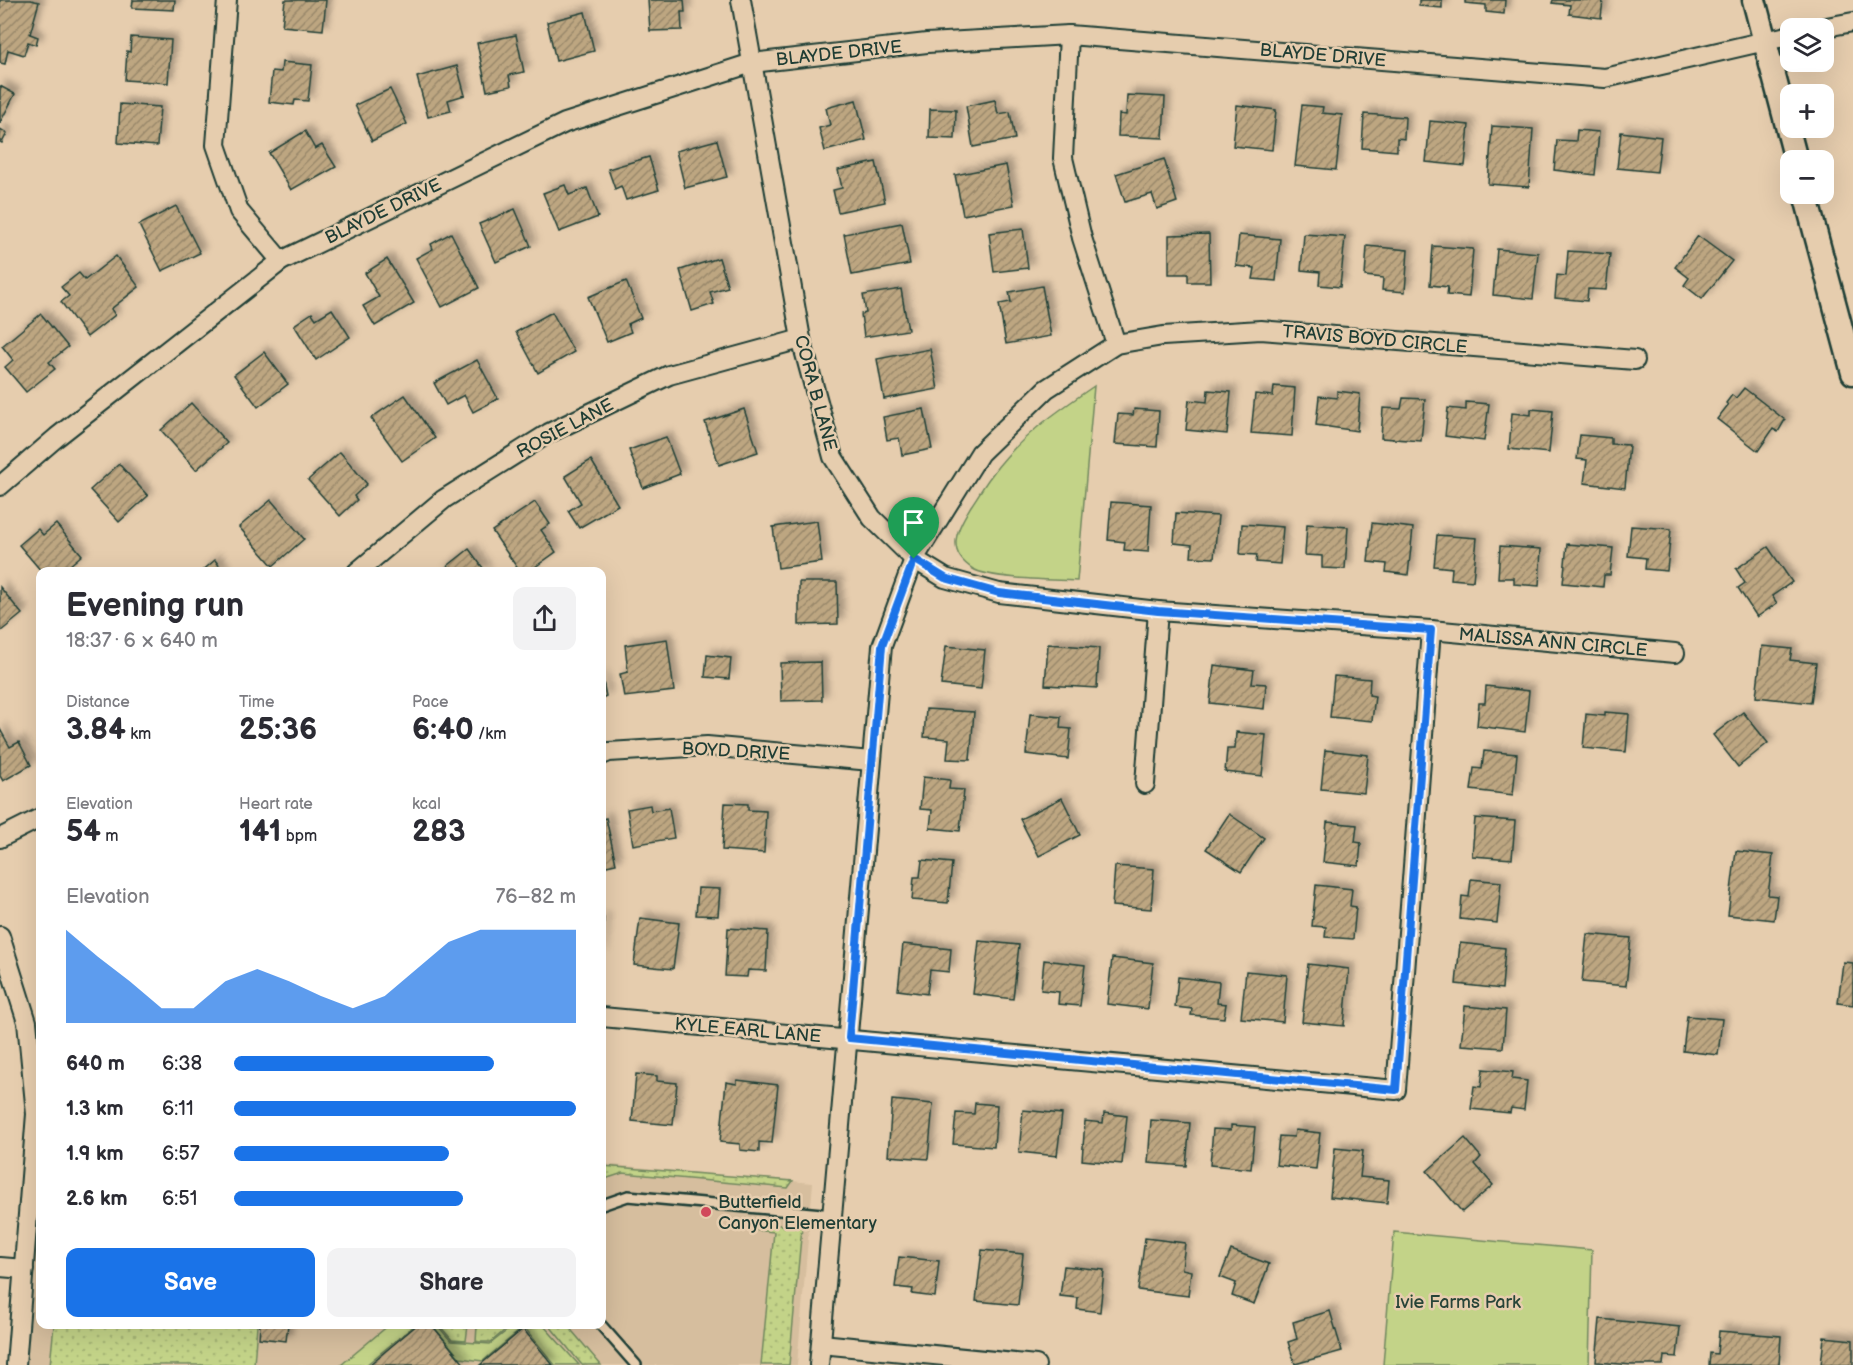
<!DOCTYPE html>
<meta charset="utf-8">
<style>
body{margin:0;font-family:"Balsamiq Sans",sans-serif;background:#f2f2f3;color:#2b2b33;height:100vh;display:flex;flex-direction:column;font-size:22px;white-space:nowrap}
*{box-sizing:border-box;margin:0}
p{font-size:20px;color:#7c7c81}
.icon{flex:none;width:33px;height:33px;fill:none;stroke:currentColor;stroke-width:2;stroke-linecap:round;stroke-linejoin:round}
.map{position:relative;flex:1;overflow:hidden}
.panel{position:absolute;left:36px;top:567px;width:570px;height:762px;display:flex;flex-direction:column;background:#fff;border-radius:12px;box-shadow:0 6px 24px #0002}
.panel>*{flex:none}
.buttons{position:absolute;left:1780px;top:18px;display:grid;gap:12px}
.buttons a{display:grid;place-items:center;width:54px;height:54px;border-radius:12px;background:#fff;box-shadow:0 6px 24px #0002;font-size:30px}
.pin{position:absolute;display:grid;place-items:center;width:51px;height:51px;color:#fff;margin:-62px -26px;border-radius:50% 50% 50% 0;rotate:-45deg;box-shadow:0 0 6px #0007}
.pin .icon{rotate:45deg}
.round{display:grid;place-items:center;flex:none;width:63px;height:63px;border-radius:12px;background:#f2f2f3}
.head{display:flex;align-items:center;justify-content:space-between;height:102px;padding:0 30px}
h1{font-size:33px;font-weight:600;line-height:45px}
.figures{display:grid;grid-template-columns:repeat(3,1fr);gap:9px;height:102px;padding:6px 30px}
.figures div{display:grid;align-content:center}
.figures b{font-size:30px;font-weight:600}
.figures small{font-size:16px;font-weight:400}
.figures p{font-size:16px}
.chart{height:168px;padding:12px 30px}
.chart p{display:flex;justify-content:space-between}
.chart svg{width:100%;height:108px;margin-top:6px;fill:#1a73e8;opacity:.7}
.button{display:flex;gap:12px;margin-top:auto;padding:12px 30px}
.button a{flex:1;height:69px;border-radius:12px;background:#1a73e8;color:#fff;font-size:24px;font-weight:600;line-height:69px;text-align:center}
.button a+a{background:#f2f2f3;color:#2b2b33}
ul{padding:0 30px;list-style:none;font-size:20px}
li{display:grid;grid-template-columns:96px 72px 1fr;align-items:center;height:45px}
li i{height:15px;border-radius:8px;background:#1a73e8}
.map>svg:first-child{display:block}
.built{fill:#d6be9e}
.grass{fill:url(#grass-dots);stroke:#71885e;stroke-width:1.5}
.green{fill:#c3d388;stroke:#71885e;stroke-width:1.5}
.building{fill:url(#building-hatch);stroke:#1f3d34;stroke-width:1.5;filter:url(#shadow)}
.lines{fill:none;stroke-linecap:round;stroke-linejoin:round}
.service-casing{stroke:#1f3d34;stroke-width:14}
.minor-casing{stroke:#1f3d34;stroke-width:22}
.tertiary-casing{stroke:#1f3d34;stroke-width:27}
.service{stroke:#e6cdae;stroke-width:9}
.minor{stroke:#e6cdae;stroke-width:18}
.tertiary{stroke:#e6cdae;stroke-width:22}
.route-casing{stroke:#fff;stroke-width:12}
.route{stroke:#1a73e8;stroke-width:8}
.poi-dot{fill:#d1495b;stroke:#e6cdae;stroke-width:2}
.labels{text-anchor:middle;stroke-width:5;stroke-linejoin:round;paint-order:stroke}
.street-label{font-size:18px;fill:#1f3d34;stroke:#e6cdae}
.poi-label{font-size:18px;fill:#1f3d34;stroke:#e6cdae;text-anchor:start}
.park-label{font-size:18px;fill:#274438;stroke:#e6cdae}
</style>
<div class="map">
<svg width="1853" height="1365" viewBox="0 0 1853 1365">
<defs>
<pattern id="grass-dots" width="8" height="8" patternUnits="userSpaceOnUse" patternTransform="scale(1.5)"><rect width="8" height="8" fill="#c3d388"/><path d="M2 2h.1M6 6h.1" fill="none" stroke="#a7b676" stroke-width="1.8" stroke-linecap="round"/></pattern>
<pattern id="building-hatch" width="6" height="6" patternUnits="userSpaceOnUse" patternTransform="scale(1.5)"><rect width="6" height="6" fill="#bda681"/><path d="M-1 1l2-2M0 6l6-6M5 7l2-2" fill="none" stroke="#99886a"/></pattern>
<filter id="shadow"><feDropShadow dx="5.5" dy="-5.5" stdDeviation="3" flood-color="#0004"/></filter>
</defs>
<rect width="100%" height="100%" fill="#e6cdae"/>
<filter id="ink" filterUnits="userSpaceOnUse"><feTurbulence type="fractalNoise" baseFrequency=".0167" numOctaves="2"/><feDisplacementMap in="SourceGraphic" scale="12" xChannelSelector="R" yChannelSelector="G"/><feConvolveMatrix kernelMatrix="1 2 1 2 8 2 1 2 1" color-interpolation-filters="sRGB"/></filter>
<g filter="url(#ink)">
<polygon class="built" points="40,1114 40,1324 602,1324 602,1164 813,1183 797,1365 16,1365"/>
<g class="grass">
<polygon points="602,1166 793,1181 788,1188 623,1173 602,1180"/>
<polygon points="757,1223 802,1227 789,1365 761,1365 774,1232 754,1230"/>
<polygon points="54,1325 257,1325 254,1365 50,1365"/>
<polygon points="439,1325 468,1325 466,1341 452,1340"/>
<polygon points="477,1325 477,1324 511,1325 491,1342 476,1342"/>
<polygon points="549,1325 567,1325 601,1365 582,1365"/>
</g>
<g class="green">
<path d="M 1094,386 L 1077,581 C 1054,580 990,579 973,569 C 944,551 958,528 971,506 C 978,496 984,485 991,476 C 1018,438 1056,412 1094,386 Z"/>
<polygon points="1394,1232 1592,1250 1589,1365 1383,1365"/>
<polygon points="389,1325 415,1325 366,1365 341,1365"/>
<polygon points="432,1325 437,1325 451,1341 490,1344 514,1325 543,1325 579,1365 555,1365 524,1327 483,1361 460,1358"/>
</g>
<g class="building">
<polygon points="0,0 31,0 39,2 30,34 38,37 36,45 28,42 24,55 8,50 5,64 0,63"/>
<polygon points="133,0 175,0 174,10 132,8"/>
<polygon points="285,0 326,0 323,30 282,26"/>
<polygon points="648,0 684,0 685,12 681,12 682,30 650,31"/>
<polygon points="1419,0 1442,0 1442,8 1419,6"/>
<polygon points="1465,0 1505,0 1504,14 1486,12 1486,5 1465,3"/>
<polygon points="1553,0 1603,0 1601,18 1569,14 1570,5 1552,3"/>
<polygon points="585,12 594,51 556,61 547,22"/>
<polygon points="516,35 524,72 509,75 511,86 487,91 477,43"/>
<polygon points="131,37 171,40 168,83 125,80 127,51 130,52"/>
<polygon points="282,62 312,65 308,101 295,100 294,105 269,102 272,71 281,72"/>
<polygon points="457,66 465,95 448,100 451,111 428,117 417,77"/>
<polygon points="0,86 15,94 0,123"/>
<polygon points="390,89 407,124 372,141 355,105"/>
<polygon points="1127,95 1165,97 1163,138 1118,136 1119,114 1126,115"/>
<polygon points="856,100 866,140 825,151 819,128 830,125 826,108"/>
<polygon points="995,100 998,114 1010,112 1015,139 973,147 966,106"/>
<polygon points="120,104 160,107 157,146 118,143"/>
<polygon points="1237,105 1276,110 1272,150 1233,146"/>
<polygon points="1302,105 1323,107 1322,113 1342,115 1336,170 1295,166"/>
<polygon points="930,109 956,110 955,139 929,138"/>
<polygon points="1364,114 1405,117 1404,139 1397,138 1397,151 1362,148"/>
<polygon points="1430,121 1469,125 1465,166 1426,162"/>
<polygon points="1492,126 1533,129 1529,187 1488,184"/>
<polygon points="0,129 7,133 2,143 0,142"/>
<polygon points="1577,130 1599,132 1595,175 1554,170 1557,140 1576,141"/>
<polygon points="305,131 315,149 322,145 336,167 311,181 310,179 291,190 269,153"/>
<polygon points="1621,132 1661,137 1657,172 1617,168"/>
<polygon points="717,140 727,177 685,188 676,151"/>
<polygon points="649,157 659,190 626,200 621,186 615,189 608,169"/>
<polygon points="1164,159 1177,202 1157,209 1152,194 1125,202 1116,174"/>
<polygon points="876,162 885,202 838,212 833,190 842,188 838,170"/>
<polygon points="1006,165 1014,205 963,215 955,175"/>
<polygon points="565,185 569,195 587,188 598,217 559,232 543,193"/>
<polygon points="176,206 200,253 162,271 139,225"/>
<polygon points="515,209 531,246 496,262 479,224"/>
<polygon points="902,223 910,264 852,275 844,234"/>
<polygon points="1023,229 1028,268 994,272 989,233"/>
<polygon points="451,233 479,288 442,307 416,258 433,249 431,244"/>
<polygon points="1209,234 1210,282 1188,282 1188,274 1169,274 1169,235"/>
<polygon points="1304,234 1345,237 1340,287 1319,285 1320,272 1301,270"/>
<polygon points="1239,235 1280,239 1276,281 1253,279 1255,268 1236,266"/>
<polygon points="1698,236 1732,261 1702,299 1684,285 1689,278 1675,267"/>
<polygon points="1367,246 1408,250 1405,292 1382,290 1383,278 1365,276"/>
<polygon points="1433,246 1473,249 1469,297 1447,295 1448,287 1430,285"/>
<polygon points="1497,249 1538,253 1533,299 1493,295"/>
<polygon points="1568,251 1610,254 1606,290 1588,289 1587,301 1555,298 1557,275 1566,276"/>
<polygon points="116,256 139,287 111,309 115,315 87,337 61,302 69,296 61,287 79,273 85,280"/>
<polygon points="719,258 728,287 710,292 714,304 692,311 680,270"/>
<polygon points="387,259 414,303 375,326 363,306 379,297 365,273"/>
<polygon points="626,281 641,318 628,324 631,332 607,342 588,297"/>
<polygon points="1042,286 1051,336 1006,344 999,304 1011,302 1009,292"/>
<polygon points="901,289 908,330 864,337 861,314 866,313 863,295"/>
<polygon points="332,309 350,337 316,360 294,325 312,313 316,319"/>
<polygon points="552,312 574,352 538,373 516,332"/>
<polygon points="41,314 68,347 49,362 55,369 26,392 5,367 13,360 2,346"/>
<polygon points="930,349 938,389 884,399 877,359"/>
<polygon points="264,352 288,384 258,407 234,375"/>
<polygon points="477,360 498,399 473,412 464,395 446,405 434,383"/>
<polygon points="1274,386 1295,388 1292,436 1251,433 1255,394 1273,396"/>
<polygon points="1744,388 1785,420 1778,432 1773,429 1758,451 1717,419 1728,405 1726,403 1732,395 1736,398"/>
<polygon points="1208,390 1231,392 1227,434 1186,430 1189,400 1207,402"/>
<polygon points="1337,391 1360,394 1357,431 1316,425 1319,396 1337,398"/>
<polygon points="405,395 435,438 402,461 371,418"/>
<polygon points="1403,398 1425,399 1421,441 1381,438 1383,408 1401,409"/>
<polygon points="1466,402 1489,404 1484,441 1445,436 1448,408 1466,410"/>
<polygon points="191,403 227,443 196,470 161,430"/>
<polygon points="744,409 758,452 719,465 705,422"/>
<polygon points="924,409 932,449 902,455 899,438 887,440 883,417"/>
<polygon points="1134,409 1159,411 1157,447 1115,444 1118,414 1133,415"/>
<polygon points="1531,409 1553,411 1549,453 1509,449 1512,413 1531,415"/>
<polygon points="1580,435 1611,438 1611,444 1629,445 1625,488 1584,483 1587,460 1577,459"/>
<polygon points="666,437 680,474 643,488 629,450"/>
<polygon points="340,452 367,484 354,496 357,500 340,516 308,480"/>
<polygon points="591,460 618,505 579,528 568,511 581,503 565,476"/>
<polygon points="119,464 148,496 119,522 90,490"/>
<polygon points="271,500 304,539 273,566 239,527"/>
<polygon points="535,502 550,524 541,530 556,552 528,572 520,572 492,531"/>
<polygon points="1111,502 1151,505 1148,552 1124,550 1125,542 1108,540"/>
<polygon points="1176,513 1218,516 1214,558 1191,557 1192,545 1174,543"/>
<polygon points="817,521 822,562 778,568 773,527"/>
<polygon points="1372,523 1413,528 1408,575 1386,572 1387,564 1368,562"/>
<polygon points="56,524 82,555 62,572 42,572 19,545 38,529 43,535"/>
<polygon points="1242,524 1283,527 1280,564 1256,562 1257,555 1240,554"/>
<polygon points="1307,524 1348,527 1345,569 1322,568 1322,556 1305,555"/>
<polygon points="1631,526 1671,529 1667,571 1645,569 1646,558 1628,556"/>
<polygon points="1437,535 1477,538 1473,581 1451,579 1452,568 1434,566"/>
<polygon points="1567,544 1613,548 1610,575 1604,575 1603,587 1563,583"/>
<polygon points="1500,546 1541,549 1539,586 1514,584 1514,578 1498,578"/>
<polygon points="1768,547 1792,582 1772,596 1777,603 1757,617 1738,588 1745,583 1736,569"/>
<polygon points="469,549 486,572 440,572"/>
<polygon points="215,560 224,572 201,572"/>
<polygon points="799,582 837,582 838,624 799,625"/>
<polygon points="0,587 22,614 0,632"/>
<polygon points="667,639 674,691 624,697 620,674 628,672 625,645"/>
<polygon points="1048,644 1099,648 1097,688 1045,685"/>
<polygon points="946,646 985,650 981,689 941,685"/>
<polygon points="1762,646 1792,649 1790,660 1816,663 1811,703 1756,697"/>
<polygon points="707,655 731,658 729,679 705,677"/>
<polygon points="821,662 822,700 781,701 780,663"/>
<polygon points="1214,665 1254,670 1252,683 1266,684 1264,709 1210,703"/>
<polygon points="602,676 606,696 602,698"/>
<polygon points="1334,676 1370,679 1369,695 1375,696 1372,721 1330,717"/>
<polygon points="1486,686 1529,691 1525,732 1477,726 1479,703 1485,703"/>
<polygon points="926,709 974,712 970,760 947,759 949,739 924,737"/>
<polygon points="1605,712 1629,714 1626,752 1583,748 1586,714 1605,716"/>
<polygon points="1743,712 1768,743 1738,767 1713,735"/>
<polygon points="1030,714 1061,717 1060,728 1071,729 1068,759 1026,754"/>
<polygon points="0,729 10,747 19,742 31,765 3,781 0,776"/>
<polygon points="1236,732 1266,735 1262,776 1225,772 1227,749 1235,749"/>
<polygon points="1325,750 1368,755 1364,793 1321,789"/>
<polygon points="1484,751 1517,754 1513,795 1471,790 1474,768 1482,769"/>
<polygon points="923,777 950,780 949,789 964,790 960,831 930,828 932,810 920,809"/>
<polygon points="1062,798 1080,835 1039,856 1020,819"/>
<polygon points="725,803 748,804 748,810 766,811 764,853 722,850"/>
<polygon points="650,805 651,811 669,808 674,838 633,845 627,809"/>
<polygon points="1229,814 1264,838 1241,872 1206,849"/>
<polygon points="606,818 616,864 602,867 602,819"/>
<polygon points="1475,818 1515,821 1512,859 1472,856"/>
<polygon points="1327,822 1357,825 1355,842 1361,843 1359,866 1323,862"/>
<polygon points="1736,851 1773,855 1768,895 1777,896 1774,920 1728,915"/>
<polygon points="922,860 952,863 948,903 912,900 914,877 920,877"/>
<polygon points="1115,866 1154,869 1151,909 1112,906"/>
<polygon points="1471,879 1501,882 1497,923 1460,919 1462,896 1469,897"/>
<polygon points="1316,885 1352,889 1350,906 1356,907 1353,939 1325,937 1326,927 1312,926"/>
<polygon points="698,888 720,889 718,916 696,915"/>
<polygon points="602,918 604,918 602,955"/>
<polygon points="640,918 679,923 673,969 634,965"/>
<polygon points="728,928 768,931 766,971 748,970 747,977 725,976"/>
<polygon points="1587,934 1631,938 1626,986 1582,982"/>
<polygon points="979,941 1019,945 1013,999 973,994"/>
<polygon points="1460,943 1505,948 1502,989 1456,984"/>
<polygon points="903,944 951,949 949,972 930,970 927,994 898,990"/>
<polygon points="1112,958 1153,963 1148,1009 1107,1004"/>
<polygon points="1044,960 1085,965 1080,1006 1058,1004 1059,992 1041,990"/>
<polygon points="1843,962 1853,963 1853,1005 1838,1003"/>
<polygon points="1308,964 1349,969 1344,1026 1302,1022"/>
<polygon points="1246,971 1287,975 1283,1022 1241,1018"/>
<polygon points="1178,977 1219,982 1217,1003 1226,1004 1224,1018 1191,1015 1192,1009 1175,1007"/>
<polygon points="1465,1006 1506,1010 1503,1048 1461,1045"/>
<polygon points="1687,1016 1722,1019 1718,1055 1683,1051"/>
<polygon points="1483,1069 1513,1072 1512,1079 1527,1081 1524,1110 1511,1108 1510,1113 1471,1109 1474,1086 1481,1087"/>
<polygon points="636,1074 657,1076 657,1081 677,1083 673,1125 632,1121"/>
<polygon points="737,1080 778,1085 772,1143 759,1142 759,1152 740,1150 740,1144 720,1142 726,1082 737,1084"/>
<polygon points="892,1100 933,1104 928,1159 888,1156"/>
<polygon points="975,1103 997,1105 994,1147 953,1144 956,1113 974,1114"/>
<polygon points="1023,1110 1062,1114 1057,1156 1019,1152"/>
<polygon points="1104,1113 1127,1116 1122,1164 1082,1160 1085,1121 1103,1123"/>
<polygon points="1151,1120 1190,1123 1186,1166 1148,1163"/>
<polygon points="1231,1125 1255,1127 1251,1169 1210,1165 1213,1129 1231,1130"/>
<polygon points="1295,1130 1320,1133 1316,1169 1276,1165 1279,1136 1294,1137"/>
<polygon points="1465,1138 1481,1157 1475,1164 1493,1185 1462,1212 1427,1171"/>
<polygon points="1335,1148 1363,1151 1360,1177 1389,1180 1387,1203 1330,1197"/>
<polygon points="1145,1238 1185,1243 1182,1269 1191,1271 1188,1296 1138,1290"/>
<polygon points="982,1250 1023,1254 1018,1305 976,1301"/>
<polygon points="1231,1250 1269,1264 1254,1304 1232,1296 1236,1283 1220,1277"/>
<polygon points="899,1257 939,1261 935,1297 912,1294 913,1289 895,1287"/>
<polygon points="1064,1266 1104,1270 1100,1312 1077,1309 1078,1298 1060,1296"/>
<polygon points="1330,1311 1342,1351 1295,1364 1288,1342 1297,1339 1293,1322"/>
<polygon points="1600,1319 1680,1327 1677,1357 1664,1356 1663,1365 1632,1365 1596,1362"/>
<polygon points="260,1324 288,1324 286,1341 259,1338"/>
<polygon points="418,1324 431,1324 465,1365 369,1365"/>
<polygon points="523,1329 553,1365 480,1365"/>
<polygon points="1719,1331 1781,1336 1779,1365 1709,1365 1710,1353 1717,1354"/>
<polygon points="1824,1337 1853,1340 1853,1365 1821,1365"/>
</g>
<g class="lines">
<g class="service-casing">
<g id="service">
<polyline points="602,1205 628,1196 833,1215"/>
<polyline points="600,1324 636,1365"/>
</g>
</g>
<g class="minor-casing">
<g id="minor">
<polyline points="227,0 216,145 239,211 281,261"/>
<polyline points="741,0 801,339 833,457 872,518 914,559 945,578 999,593 1158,611 1431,630 1675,653"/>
<polyline points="1821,28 1853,22"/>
<polyline points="1069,35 1063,158 1082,238 1116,344"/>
<polyline points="0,486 57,437 281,261 565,123 752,63 927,43 1069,35 1605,78 1791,35"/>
<polyline points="357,572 444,499 549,433 669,375 801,339"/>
<polyline points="602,755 609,752 707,746 871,761"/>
<polyline points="1145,784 1158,611"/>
<polyline points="0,838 40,818"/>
<polyline points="0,936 27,1022 36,1114 16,1365"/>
<polyline points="602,1017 1396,1090 1431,630"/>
<polyline points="0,1267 24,1269"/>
<polyline points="821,1344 1036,1365"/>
<polyline points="819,1365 882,646 914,559 980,453 1046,389 1116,344 1163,336 1261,330 1635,360"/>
</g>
</g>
<g class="tertiary-casing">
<g id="tertiary">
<polyline points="1754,0 1796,160"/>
<polyline points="1805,194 1853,373"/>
</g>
</g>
<use href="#service" class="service"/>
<use href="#minor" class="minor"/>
<use href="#tertiary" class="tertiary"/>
</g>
</g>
<g class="lines" filter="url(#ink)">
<g class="route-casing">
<polygon id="route" points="914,559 945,578 999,593 1158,611 1431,630 1396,1090 849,1038 882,646"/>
</g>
<use href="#route" class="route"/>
</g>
<circle class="poi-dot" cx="706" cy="1212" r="6"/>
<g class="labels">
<g class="street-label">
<text transform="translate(839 53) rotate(-6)" y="6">BLAYDE DRIVE</text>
<text transform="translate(1323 55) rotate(5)" y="6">BLAYDE DRIVE</text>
<text transform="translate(383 211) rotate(-26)" y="6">BLAYDE DRIVE</text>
<text transform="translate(1375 339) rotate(5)" y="6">TRAVIS BOYD CIRCLE</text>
<text transform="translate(816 393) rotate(75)" y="6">CORA B LANE</text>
<text transform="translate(565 428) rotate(-28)" y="6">ROSIE LANE</text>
<text transform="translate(1553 642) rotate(5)" y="6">MALISSA ANN CIRCLE</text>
<text transform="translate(736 751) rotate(3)" y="6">BOYD DRIVE</text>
<text transform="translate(748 1030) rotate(5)" y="6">KYLE EARL LANE</text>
</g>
<g class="poi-label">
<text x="718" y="1208">Butterfield<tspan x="718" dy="21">Canyon Elementary</tspan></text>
</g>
<g class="park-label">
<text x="1458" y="1308">Ivie Farms Park</text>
</g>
</g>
</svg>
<div class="buttons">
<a><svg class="icon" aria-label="layers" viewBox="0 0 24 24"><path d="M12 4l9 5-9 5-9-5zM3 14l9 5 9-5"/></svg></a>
<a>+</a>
<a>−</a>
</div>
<div class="pin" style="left:914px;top:559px;background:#1e9e55"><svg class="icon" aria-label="arrive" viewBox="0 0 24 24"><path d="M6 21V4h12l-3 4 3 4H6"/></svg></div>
<section class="panel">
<div class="head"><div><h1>Evening run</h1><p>18:37 · 6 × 640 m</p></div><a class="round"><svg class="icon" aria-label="share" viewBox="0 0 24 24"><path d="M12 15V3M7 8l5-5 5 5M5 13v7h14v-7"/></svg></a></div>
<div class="figures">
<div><p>Distance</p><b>3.84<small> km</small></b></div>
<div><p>Time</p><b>25:36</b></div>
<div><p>Pace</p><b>6:40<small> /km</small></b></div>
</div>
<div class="figures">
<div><p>Elevation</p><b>54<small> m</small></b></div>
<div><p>Heart rate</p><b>141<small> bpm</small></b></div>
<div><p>kcal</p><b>283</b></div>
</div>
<div class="chart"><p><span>Elevation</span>76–82 m</p>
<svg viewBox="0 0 160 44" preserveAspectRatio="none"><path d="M0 44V6L10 17L20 27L30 38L40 38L50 27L60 22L70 27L80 33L90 38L100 33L110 22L120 11L130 6L140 6L150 6L160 6V44z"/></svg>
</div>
<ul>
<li><b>640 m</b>6:38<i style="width:76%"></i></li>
<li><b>1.3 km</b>6:11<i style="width:100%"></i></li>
<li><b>1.9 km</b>6:57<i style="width:63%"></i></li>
<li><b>2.6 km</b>6:51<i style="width:67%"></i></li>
</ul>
<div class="button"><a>Save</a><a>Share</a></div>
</section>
</div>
